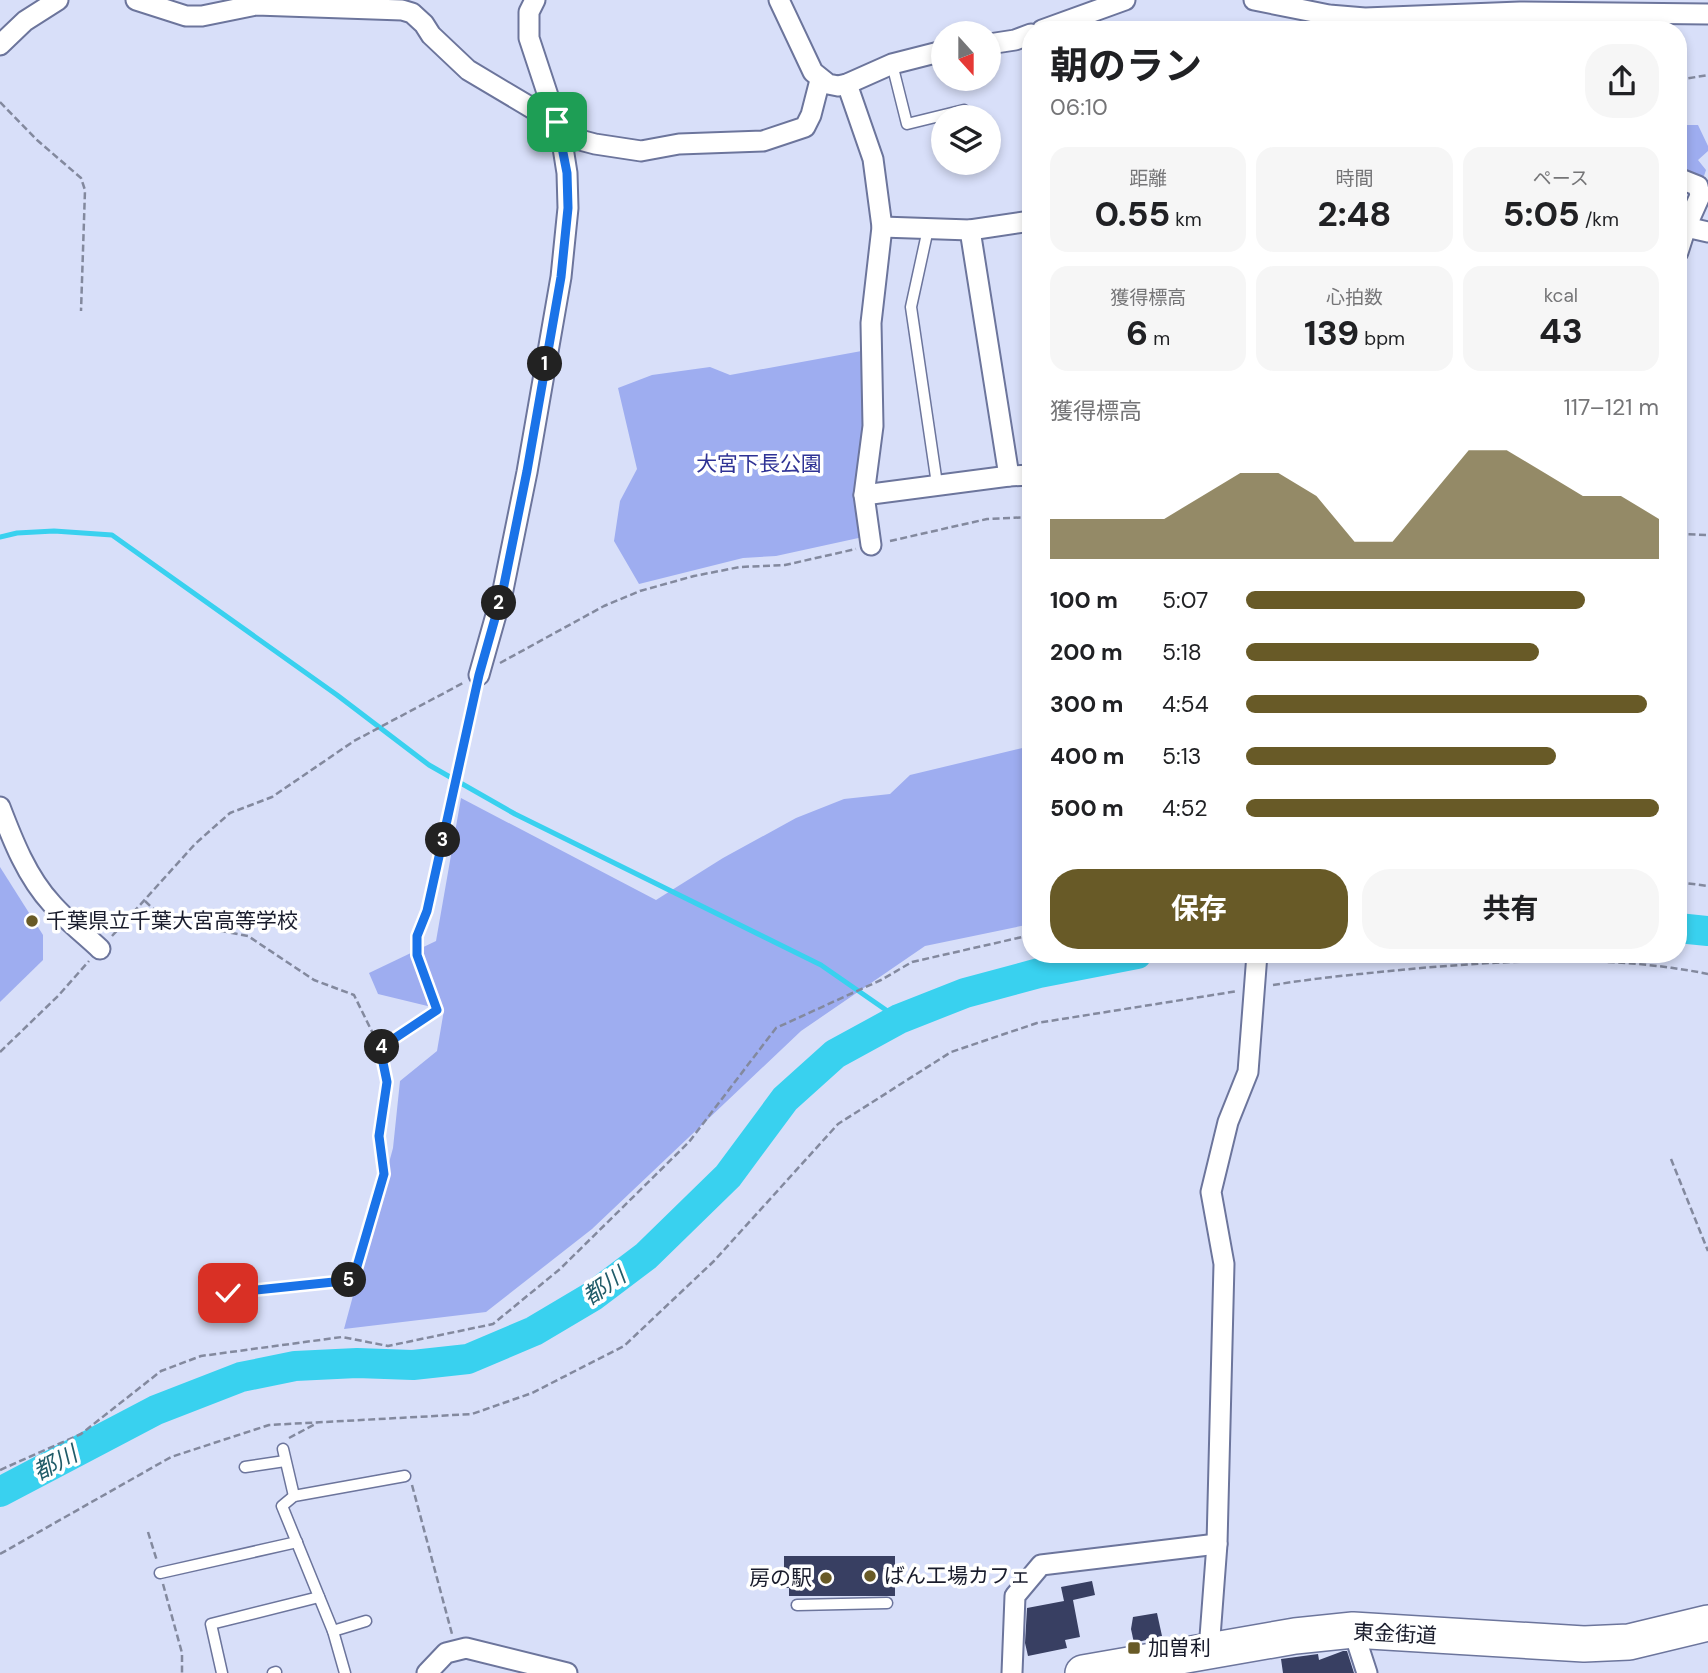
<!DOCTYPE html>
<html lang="ja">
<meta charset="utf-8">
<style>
body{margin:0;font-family:"DM Sans","Noto Sans JP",sans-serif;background:#f6f6f6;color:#202124;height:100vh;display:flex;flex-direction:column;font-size:26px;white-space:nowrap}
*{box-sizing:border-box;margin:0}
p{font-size:23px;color:#757577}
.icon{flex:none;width:38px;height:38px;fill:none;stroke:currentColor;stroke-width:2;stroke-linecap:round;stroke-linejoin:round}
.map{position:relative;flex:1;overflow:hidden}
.side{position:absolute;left:1022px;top:21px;width:665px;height:942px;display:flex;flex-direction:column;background:#fff;border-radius:28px;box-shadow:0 4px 10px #0003}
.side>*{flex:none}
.needle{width:46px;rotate:159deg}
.fabs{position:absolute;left:931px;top:21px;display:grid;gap:14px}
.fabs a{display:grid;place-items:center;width:70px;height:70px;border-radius:50%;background:#fff;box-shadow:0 4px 10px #0003;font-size:35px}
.pin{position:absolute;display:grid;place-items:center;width:60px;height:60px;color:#fff;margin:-30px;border-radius:14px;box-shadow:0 4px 10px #0006}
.km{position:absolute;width:35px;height:35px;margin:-18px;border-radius:50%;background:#222;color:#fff;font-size:19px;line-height:35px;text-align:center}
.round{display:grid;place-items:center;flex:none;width:74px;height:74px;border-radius:28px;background:#f6f6f6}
.headline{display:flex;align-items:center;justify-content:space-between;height:119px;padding:0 28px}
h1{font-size:38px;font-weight:700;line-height:52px}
.metrics{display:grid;grid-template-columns:repeat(3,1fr);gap:10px;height:119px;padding:7px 28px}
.metrics div{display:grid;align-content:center;border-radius:18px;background:#f6f6f6;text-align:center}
.metrics b{font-size:35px;font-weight:700}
.metrics small{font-size:19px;font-weight:400}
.metrics p{font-size:19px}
.chart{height:196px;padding:14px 28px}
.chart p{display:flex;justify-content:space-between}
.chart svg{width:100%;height:126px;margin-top:7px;fill:#685a27;opacity:.7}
.button{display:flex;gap:14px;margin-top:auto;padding:14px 28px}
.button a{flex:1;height:80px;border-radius:28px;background:#685a27;color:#fff;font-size:28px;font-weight:700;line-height:80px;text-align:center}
.button a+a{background:#f6f6f6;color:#202124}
ul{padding:0 28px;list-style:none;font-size:23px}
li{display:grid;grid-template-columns:112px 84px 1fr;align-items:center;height:52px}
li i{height:18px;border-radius:9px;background:#685a27}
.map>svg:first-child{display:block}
.green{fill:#9eadf0}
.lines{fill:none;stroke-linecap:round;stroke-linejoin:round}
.stream{stroke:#39d1ef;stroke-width:5}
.river{stroke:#39d1ef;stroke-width:30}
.building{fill:#383f62}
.lane-casing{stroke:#6c759c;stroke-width:13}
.street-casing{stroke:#6c759c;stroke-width:23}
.highway-casing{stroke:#6c759c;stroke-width:38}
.path{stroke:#83899e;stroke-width:2.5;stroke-dasharray:7 3.5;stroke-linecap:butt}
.lane{stroke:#fff;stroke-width:10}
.street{stroke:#fff;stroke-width:19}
.highway{stroke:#fff;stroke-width:35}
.route-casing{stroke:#fff;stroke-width:14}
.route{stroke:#1a73e8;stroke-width:9}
.poi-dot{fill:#685a27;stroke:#fff;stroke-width:2.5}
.labels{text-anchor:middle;stroke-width:7;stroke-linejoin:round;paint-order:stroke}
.park-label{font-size:21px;fill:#2f3395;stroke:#fff}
.poi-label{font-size:21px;fill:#191c2c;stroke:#fff;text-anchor:start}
.street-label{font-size:21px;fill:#191c2c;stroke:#fff}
.water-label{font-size:23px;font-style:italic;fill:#215c69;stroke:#fff}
</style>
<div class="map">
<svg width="1708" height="1673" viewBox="0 0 1708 1673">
<rect width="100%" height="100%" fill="#d8dff9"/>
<g class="green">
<polygon points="1687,125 1698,125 1708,146 1708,151 1698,160 1706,170 1703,179 1678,170 1678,149"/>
<polygon points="867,350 870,421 855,485 863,537 776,556 743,558 639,584 614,541 620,501 637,469 618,388 652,375 710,367 730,375"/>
<polygon points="1031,746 1031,924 925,946 801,1031 592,1229 486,1312 344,1329 393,1148 400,1081 437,1051 444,1010 378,994 369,973 436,941 461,798 656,900 723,858 796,818 844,799 890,794 910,775"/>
<polygon points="0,867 43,935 43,960 0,1002"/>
</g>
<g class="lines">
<polyline class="stream" points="0,537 17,533 54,531 112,535 337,695 429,765 515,814 821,965 899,1019"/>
<g class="river">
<polyline points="1678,928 1708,931"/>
<polyline points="0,1492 156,1410 241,1377 295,1366 357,1363 413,1365 468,1359 534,1331 593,1296 646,1256 728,1176 785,1099 835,1054 899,1019 965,993 1039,973 1137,954"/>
</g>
</g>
<g class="building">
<polygon points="784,1556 895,1556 895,1596 789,1596 789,1588 784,1588"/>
<polygon points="1092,1581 1095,1595 1073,1600 1080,1637 1065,1640 1067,1648 1028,1656 1025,1643 1027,1608 1064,1601 1061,1587"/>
<polygon points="1157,1613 1162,1636 1134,1643 1131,1629 1133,1617"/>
<polygon points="1343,1651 1347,1651 1354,1673 1283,1673 1281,1659 1318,1654 1319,1660"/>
</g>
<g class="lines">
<g class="lane-casing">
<g id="lane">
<polyline points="892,64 907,124 964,110"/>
<polyline points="928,229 911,307 937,484"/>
<polyline points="283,1449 294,1496"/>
<polyline points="245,1467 285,1461"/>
<polyline points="160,1573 297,1542"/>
<polyline points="797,1605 887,1603"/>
<polyline points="333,1631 366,1621"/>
<polyline points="222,1673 211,1624 319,1597"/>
<polyline points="273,1673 276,1672"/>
<polyline points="345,1673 333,1631 282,1506 294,1496 405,1476"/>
</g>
</g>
<g class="street-casing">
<g id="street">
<polyline points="136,0 186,16 202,16 256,5 402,10 412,13 424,24 431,35 468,70 557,123"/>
<polyline points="779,0 813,72 828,84 838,86 847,84 892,64 943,51"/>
<polyline points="1254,0 1329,15 1365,18 1520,12 1708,14"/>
<polyline points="1042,30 1125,0"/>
<polyline points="989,44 1015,40 1031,34"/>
<polyline points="0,45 25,21 58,0"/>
<polyline points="847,84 873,159 882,227 871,323 873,426 864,495 871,545"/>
<polyline points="561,135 595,144 641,151 679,144 763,141 805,127 811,115 820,80"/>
<polyline points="1678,178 1698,186 1700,196 1686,227"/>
<polyline points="882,227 970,230 1031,221"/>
<polyline points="970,230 1009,476"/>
<polyline points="1678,252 1686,227 1708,232"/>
<polyline points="864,495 1009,476 1031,475"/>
<polyline points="479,675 503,590 527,472 561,277 568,208 567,173 561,135 529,38 529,12 535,0"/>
<path d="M 0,807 C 13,841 27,877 52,904 C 66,920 84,934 100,949"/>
<polyline points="1353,1630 1367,1673"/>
<polyline points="1209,1650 1217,1544 1224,1264 1211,1192 1228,1122 1248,1072 1257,954"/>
<polyline points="427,1673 446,1653 466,1648 567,1673"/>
<polyline points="1012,1673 1015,1596 1041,1565 1217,1544"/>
</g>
</g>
<g class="highway-casing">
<polyline id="highway" points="1083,1673 1295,1636 1353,1630 1584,1644 1629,1642 1708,1623"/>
</g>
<g class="path">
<polyline points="1678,80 1708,75"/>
<polyline points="0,102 37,140 81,178 85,190 81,311"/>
<polyline points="1678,534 1708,535"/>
<polyline points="890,541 987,519 1031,517"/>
<polyline points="500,663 604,606 640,591 694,576 740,567 785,565 856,549"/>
<polyline points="1678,882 1708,886"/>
<polyline points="145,901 165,920 248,936 314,980 354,995 380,1048 387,1082 379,1136 384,1174 353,1280 227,1293"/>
<polyline points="112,936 195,844 230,813 272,797 354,741 463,683"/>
<path d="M 1273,985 C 1322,977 1371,973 1421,968 C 1516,960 1614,955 1708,974"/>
<polyline points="380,1048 437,1010 417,955 417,936 427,911 475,692"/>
<polyline points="0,1052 58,996 89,961"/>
<polyline points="1671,1159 1708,1251"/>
<polyline points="289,1438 317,1423"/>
<polyline points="0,1470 81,1434 161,1371 201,1356 342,1337 388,1346 493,1324 560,1269 689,1142 776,1028 881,980 912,962 1031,935"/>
<polyline points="412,1485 452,1634"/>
<polyline points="148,1532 157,1561"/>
<polyline points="0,1554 171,1457 269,1425 472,1414 532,1393 624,1346 714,1261 838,1124 951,1052 1037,1023 1238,991"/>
<polyline points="163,1584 182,1653 182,1673"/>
</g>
<use href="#lane" class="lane"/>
<use href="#street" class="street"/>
<use href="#highway" class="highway"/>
</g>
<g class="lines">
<g class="route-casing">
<polyline id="route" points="228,1293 353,1280 384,1174 379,1136 387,1082 380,1048 437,1010 417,955 417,936 427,911 479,675 503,590 527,471 561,277 568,208 567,173 557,122"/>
</g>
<use href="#route" class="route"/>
</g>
<g class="poi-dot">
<circle cx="32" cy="921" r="7"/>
<circle cx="870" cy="1576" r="7"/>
<circle cx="826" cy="1578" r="7"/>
<rect x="1127" y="1641" width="14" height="14" rx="3.5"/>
</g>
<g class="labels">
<g class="park-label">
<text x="759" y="471">大宮下長公園</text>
</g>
<g class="poi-label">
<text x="46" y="928">千葉県立千葉大宮高等学校</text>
<text x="884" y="1583">ばん工場カフェ</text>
<text x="812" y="1585" text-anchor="end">房の駅</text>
<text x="1148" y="1655">加曽利</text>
</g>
<g class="street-label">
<text transform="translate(1395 1634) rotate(3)" y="7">東金街道</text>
</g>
<g class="water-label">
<text transform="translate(604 1286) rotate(-35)" y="8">都川</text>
<text transform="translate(55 1463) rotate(-28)" y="8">都川</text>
</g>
</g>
</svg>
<div class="fabs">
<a><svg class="needle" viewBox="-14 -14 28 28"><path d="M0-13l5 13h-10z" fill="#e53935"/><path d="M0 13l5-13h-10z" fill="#757577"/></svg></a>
<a><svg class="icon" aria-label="layers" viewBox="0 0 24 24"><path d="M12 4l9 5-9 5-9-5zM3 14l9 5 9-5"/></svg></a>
</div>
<div class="pin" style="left:557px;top:122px;background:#1e9e55"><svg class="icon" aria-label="arrive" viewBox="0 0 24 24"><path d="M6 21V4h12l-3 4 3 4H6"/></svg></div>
<div class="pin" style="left:228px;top:1293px;background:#d93025"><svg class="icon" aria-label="check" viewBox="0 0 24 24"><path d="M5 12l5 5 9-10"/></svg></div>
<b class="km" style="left:545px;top:364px">1</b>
<b class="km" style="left:499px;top:603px">2</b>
<b class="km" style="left:443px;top:840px">3</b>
<b class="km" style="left:382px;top:1047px">4</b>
<b class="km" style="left:349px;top:1280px">5</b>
<section class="side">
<div class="headline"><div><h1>朝のラン</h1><p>06:10</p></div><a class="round"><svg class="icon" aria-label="share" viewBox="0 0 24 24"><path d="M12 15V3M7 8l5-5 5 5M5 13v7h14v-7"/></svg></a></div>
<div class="metrics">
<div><p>距離</p><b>0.55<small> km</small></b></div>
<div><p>時間</p><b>2:48</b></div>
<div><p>ペース</p><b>5:05<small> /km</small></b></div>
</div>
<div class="metrics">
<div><p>獲得標高</p><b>6<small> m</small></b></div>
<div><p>心拍数</p><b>139<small> bpm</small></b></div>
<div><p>kcal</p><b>43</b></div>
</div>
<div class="chart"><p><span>獲得標高</span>117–121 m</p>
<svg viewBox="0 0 160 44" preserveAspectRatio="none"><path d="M0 44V30L10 30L20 30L30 30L40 22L50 14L60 14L70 22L80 38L90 38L100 22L110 6L120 6L130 14L140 22L150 22L160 30V44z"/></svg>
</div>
<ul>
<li><b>100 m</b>5:07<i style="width:82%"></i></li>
<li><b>200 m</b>5:18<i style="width:71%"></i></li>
<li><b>300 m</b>4:54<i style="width:97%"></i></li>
<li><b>400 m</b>5:13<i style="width:75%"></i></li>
<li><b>500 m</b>4:52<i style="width:100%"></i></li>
</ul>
<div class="button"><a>保存</a><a>共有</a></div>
</section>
</div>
